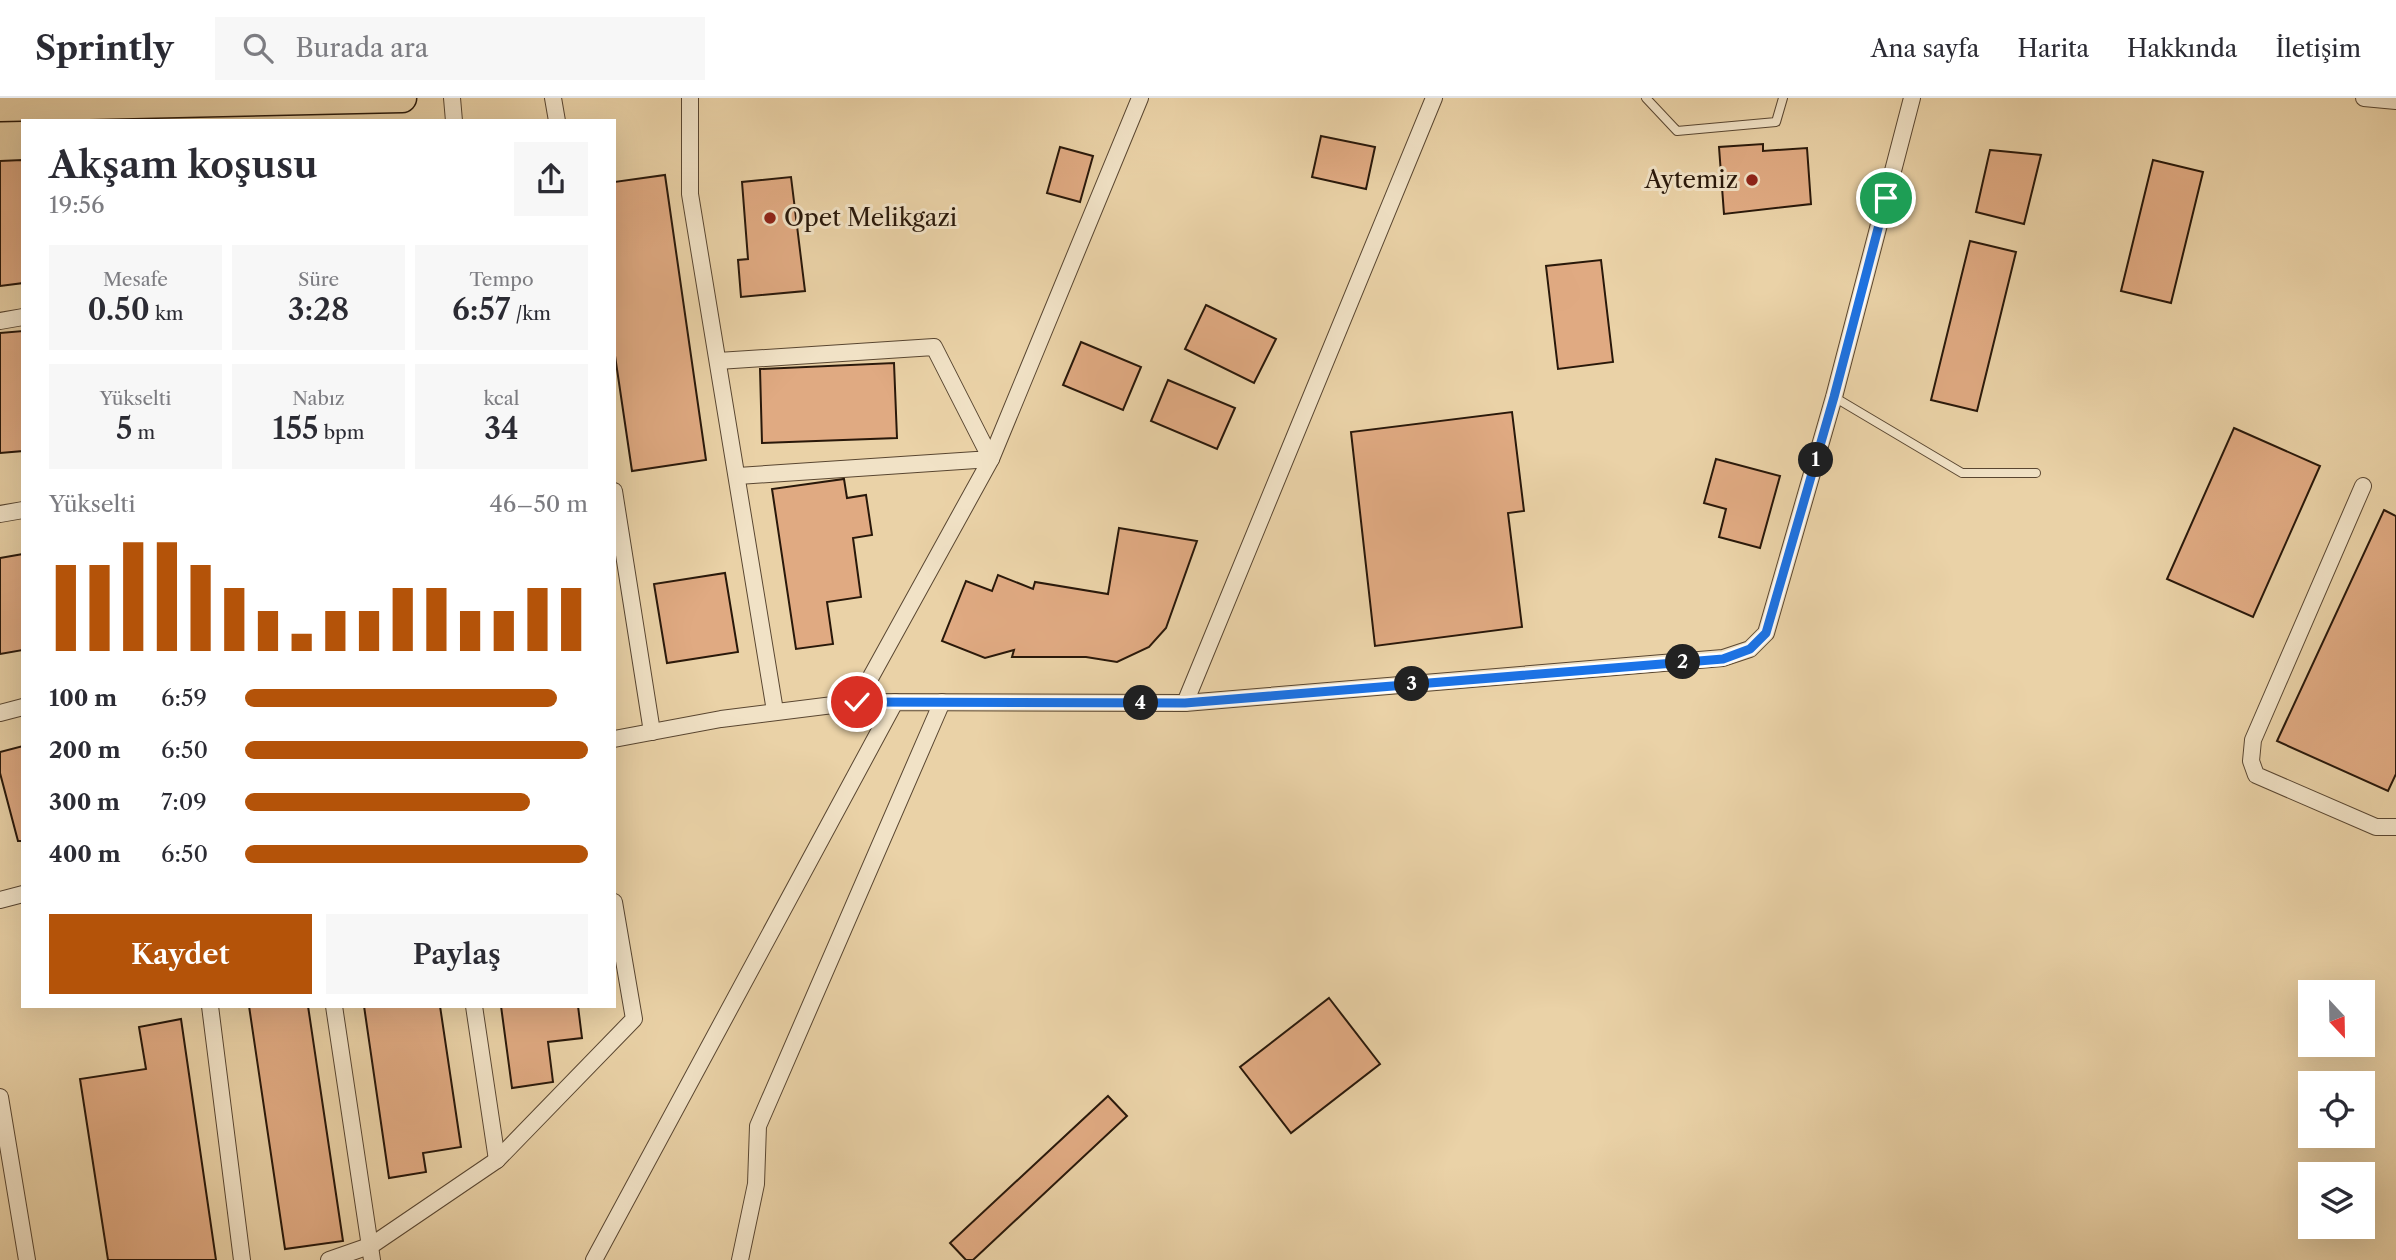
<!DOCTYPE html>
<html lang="tr">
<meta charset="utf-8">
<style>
body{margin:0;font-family:"Libre Caslon Text",serif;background:#f7f7f7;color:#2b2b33;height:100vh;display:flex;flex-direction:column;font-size:26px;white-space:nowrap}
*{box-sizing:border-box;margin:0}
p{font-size:23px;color:#7c7c81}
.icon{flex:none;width:38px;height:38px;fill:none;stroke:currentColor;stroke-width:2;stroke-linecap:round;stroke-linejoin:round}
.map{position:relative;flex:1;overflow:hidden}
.sheet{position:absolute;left:21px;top:21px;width:595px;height:889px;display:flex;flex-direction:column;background:#fff;border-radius:0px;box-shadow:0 7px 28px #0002}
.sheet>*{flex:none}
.needle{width:46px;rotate:158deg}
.buttons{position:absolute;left:2298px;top:882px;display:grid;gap:14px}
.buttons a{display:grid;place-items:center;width:77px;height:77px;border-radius:0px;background:#fff;box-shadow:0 7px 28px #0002;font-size:35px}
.pin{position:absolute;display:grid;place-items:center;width:60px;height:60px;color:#fff;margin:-30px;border:4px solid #fff;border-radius:50%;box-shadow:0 2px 7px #0007}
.km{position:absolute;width:35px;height:35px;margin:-18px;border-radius:50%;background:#222;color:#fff;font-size:19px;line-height:35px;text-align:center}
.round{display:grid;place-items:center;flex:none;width:74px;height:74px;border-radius:0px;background:#f7f7f7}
.overview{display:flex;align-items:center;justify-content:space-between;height:119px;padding:0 28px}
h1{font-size:38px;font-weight:600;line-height:52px}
.stats{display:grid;grid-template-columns:repeat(3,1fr);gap:10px;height:119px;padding:7px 28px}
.stats div{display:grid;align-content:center;border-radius:0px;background:#f7f7f7;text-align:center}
.stats b{font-size:30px;font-weight:600}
.stats small{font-size:19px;font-weight:400}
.stats p{font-size:19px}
.chart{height:196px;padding:14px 28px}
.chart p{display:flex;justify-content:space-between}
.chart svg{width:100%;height:126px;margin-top:7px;stroke:#b45309;stroke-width:6}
.primary-button{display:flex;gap:14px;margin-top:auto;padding:14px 28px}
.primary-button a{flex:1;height:80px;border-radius:0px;background:#b45309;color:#fff;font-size:28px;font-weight:600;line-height:80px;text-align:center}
.primary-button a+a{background:#f7f7f7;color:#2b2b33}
ul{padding:0 28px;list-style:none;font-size:23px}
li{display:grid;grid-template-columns:112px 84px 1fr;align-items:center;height:52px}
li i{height:18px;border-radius:9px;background:#b45309}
header{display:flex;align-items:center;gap:42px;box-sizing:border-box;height:98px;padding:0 35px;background:#fff;border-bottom:2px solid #e1e1e2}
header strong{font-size:33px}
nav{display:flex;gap:38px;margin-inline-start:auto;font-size:24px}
.search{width:490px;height:63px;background:#f7f7f7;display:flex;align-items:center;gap:18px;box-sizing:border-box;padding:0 24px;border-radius:0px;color:#7c7c81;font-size:26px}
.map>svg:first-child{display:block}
.building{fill:#e0aa82;stroke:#29180a;stroke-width:2}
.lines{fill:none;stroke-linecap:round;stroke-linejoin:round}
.lane-casing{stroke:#594631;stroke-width:10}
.street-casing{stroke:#594631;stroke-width:18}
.highway-casing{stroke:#29180a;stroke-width:31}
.lane{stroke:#f1e2c6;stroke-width:8}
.street{stroke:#f1e2c6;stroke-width:16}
.highway{stroke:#ead2a7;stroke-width:28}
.route-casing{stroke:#fff;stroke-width:14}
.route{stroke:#1a73e8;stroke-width:9}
.poi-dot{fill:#8f2418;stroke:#f1e2c6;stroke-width:2.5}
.labels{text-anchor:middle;stroke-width:6;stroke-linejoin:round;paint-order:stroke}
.poi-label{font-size:24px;fill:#29180a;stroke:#f1e2c6;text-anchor:end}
</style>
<header>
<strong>Sprintly</strong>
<div class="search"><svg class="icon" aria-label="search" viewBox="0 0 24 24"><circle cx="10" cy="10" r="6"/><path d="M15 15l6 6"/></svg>Burada ara</div>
<nav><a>Ana sayfa</a><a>Harita</a><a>Hakkında</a><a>İletişim</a></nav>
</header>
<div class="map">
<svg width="2396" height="1162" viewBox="0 0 2396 1162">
<rect width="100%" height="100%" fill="#ead2a7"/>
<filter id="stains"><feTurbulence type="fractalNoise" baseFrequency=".00286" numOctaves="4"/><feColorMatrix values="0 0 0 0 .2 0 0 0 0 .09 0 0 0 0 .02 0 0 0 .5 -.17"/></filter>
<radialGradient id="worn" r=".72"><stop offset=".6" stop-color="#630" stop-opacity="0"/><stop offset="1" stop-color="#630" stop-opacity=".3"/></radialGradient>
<g class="building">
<polygon points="1321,38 1375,49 1366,91 1312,79"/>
<polygon points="1763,46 1763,53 1807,50 1811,106 1724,116 1719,49"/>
<polygon points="1060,49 1093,58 1080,104 1047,95"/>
<polygon points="1990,52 2041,57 2024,126 1976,114"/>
<polygon points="22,62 23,185 0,188 0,63"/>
<polygon points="2153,62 2203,74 2171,205 2121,193"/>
<polygon points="665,77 706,362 632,373 614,251 614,84"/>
<polygon points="791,79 805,193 741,199 738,162 748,161 742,84"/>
<polygon points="1970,143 2016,154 1977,313 1931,302"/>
<polygon points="1601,162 1613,264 1558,271 1546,168"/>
<polygon points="1206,207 1276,241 1254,285 1185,251"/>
<polygon points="23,233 23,353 0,355 0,235"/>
<polygon points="1081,244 1141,269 1123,312 1063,287"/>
<polygon points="894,265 897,340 762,345 760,271"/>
<polygon points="1168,282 1235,310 1217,351 1151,323"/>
<polygon points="1512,314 1524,413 1508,415 1522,529 1375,548 1351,334"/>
<polygon points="2234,330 2320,368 2253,519 2167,481"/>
<polygon points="1716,361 1780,378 1760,450 1719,439 1726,411 1704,405"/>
<polygon points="844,381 847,400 866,397 872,437 853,440 861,499 827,504 833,546 796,551 772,391"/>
<polygon points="2384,412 2396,418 2396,676 2388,693 2277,643"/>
<polygon points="1119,430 1197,443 1166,530 1149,549 1117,564 1086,559 1012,559 1014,552 985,560 942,543 966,483 992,493 998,477 1033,491 1035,484 1108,496"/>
<polygon points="23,456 23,552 0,556 0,460"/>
<polygon points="725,475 738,554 667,565 654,486"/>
<polygon points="23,648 23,743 18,743 0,675 0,654"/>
<polygon points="1329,900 1380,966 1291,1035 1240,969"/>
<polygon points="249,908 308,908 343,1143 285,1151"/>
<polygon points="364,908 440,908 461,1049 423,1055 426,1074 389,1080"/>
<polygon points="501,908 578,908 582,940 548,944 553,984 512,990"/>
<polygon points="181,921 216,1162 108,1162 80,981 146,971 139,929"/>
<polygon points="1108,998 1127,1018 973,1162 966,1162 950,1145"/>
</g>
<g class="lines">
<g class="lane-casing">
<g id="lane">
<polyline points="1646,0 1677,33 1776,24 1783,0"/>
<polyline points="1834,299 1962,375 2036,375"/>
</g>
</g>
<g class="street-casing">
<g id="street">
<polyline points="452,0 454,23"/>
<polyline points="553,0 557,23"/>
<polyline points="690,0 690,96 775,613"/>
<polyline points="2364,0 2396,3"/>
<polyline points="0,223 23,219"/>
<polyline points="718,263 934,249 991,361 738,378"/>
<polyline points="2363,388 2253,642 2251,663 2256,677 2376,729 2396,729"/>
<polyline points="614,393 652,634"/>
<polyline points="0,416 23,412"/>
<polyline points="857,604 991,361 1140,0"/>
<polyline points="1185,605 1434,0"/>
<polyline points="0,615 23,609"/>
<polyline points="614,641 721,621 857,604 1185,605 1723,560 1750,551 1766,535 1834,299 1912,0"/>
<polyline points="0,802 23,796"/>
<polyline points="210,908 242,1162"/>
<polyline points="334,908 372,1162"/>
<polyline points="474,908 497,1062"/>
<polyline points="0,999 27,1162"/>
<polyline points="329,1162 372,1147 497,1062 634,921 614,804"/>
<polyline points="594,1162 895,604"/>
<polyline points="740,1162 756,1086 758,1028 942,604"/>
</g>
</g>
<g class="highway-casing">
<polyline id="highway" points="0,9 402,0"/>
</g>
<use href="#lane" class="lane"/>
<use href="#street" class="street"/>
<use href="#highway" class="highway"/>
</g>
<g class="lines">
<g class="route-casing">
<polyline id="route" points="857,604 1185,605 1723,561 1750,551 1766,535 1834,299 1886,100"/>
</g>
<use href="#route" class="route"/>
</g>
<g class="poi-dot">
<circle cx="1752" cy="82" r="7"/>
<circle cx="770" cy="120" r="7"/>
</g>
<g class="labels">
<g class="poi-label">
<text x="1738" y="90">Aytemiz</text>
<text x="784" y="128" text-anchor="start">Opet Melikgazi</text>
</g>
</g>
<rect width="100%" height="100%" filter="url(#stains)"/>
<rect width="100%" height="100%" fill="url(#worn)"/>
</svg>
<div class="buttons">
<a><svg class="needle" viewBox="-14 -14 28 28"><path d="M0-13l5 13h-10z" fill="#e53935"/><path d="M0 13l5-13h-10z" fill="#7c7c81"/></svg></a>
<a><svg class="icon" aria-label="locate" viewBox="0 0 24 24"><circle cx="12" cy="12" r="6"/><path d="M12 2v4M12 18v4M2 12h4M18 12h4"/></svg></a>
<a><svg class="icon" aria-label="layers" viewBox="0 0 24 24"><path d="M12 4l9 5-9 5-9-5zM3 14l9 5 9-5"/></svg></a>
</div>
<div class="pin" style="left:1886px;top:100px;background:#1e9e55"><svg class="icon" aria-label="arrive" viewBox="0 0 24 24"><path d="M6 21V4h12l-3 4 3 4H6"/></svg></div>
<div class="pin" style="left:857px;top:604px;background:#d93025"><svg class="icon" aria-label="check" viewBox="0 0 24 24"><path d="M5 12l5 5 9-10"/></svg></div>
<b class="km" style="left:1816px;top:362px">1</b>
<b class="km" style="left:1683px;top:564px">2</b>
<b class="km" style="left:1412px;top:586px">3</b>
<b class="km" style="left:1141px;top:605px">4</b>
<section class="sheet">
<div class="overview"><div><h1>Akşam koşusu</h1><p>19:56</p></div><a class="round"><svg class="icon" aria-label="share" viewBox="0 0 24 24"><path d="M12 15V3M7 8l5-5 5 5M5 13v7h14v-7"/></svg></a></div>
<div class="stats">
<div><p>Mesafe</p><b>0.50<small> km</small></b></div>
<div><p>Süre</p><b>3:28</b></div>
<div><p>Tempo</p><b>6:57<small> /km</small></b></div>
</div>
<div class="stats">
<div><p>Yükselti</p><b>5<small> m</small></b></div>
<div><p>Nabız</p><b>155<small> bpm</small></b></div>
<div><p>kcal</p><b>34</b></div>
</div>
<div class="chart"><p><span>Yükselti</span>46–50 m</p>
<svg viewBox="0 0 160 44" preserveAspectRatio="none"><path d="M5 44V14M15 44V14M25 44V6M35 44V6M45 44V14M55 44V22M65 44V30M75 44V38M85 44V30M95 44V30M105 44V22M115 44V22M125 44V30M135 44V30M145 44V22M155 44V22"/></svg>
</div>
<ul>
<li><b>100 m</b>6:59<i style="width:91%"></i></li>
<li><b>200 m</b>6:50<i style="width:100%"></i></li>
<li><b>300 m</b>7:09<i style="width:83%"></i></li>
<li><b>400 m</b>6:50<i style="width:100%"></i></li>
</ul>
<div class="primary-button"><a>Kaydet</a><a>Paylaş</a></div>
</section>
</div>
